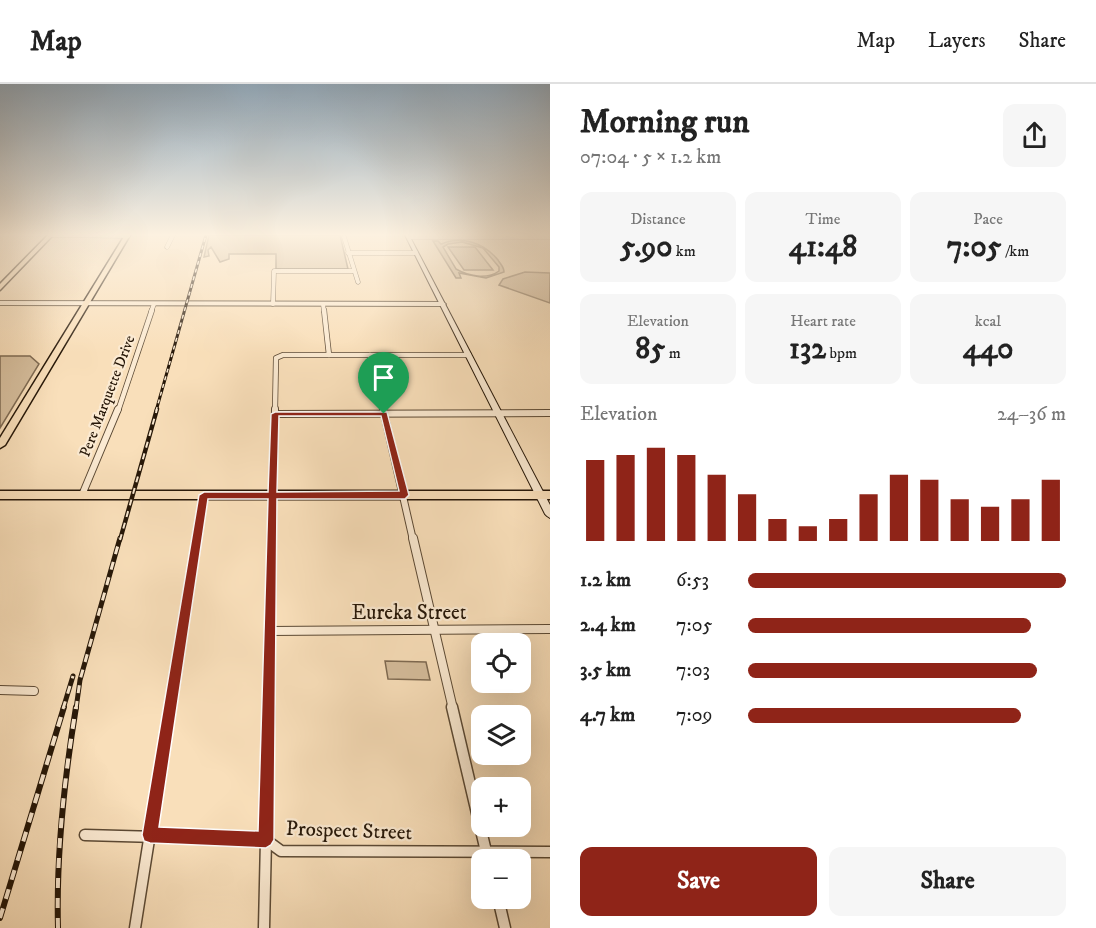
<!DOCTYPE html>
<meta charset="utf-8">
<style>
body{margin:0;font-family:"IM FELL DW Pica",serif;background:#f6f6f6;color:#222;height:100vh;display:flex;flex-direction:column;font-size:22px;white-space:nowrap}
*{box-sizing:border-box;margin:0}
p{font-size:20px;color:#767676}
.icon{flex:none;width:33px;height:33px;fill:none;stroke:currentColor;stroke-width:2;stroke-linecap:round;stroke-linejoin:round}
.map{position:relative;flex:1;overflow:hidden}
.sheet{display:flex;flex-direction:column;background:#fff;width:546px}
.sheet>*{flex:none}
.buttons{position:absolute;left:471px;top:549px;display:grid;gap:12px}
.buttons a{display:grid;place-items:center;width:60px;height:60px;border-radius:12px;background:#fff;box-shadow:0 6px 24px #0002;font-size:30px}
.pin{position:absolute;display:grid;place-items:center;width:51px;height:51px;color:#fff;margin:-62px -26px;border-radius:50% 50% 50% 0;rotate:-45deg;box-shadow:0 0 6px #0007}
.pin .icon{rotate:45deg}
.round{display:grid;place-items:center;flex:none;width:63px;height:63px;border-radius:12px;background:#f6f6f6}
.summary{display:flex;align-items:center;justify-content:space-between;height:102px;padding:0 30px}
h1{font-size:33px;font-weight:700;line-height:45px}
.stats{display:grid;grid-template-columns:repeat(3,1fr);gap:9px;height:102px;padding:6px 30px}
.stats div{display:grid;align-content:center;border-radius:12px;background:#f6f6f6;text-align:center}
.stats b{font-size:30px;font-weight:700}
.stats small{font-size:16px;font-weight:400}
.stats p{font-size:16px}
.chart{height:168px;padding:12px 30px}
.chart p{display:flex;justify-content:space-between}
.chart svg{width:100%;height:108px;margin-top:6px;stroke:#8f2418;stroke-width:6}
.action{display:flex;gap:12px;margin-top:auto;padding:12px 30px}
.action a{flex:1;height:69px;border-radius:12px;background:#8f2418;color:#fff;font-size:24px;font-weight:700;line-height:69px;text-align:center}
.action a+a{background:#f6f6f6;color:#222}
ul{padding:0 30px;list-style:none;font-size:20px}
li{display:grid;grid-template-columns:96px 72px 1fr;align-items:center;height:45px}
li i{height:15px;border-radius:8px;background:#8f2418}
header{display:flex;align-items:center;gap:36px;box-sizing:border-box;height:84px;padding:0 30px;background:#fff;border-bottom:2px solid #e0e0e0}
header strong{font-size:28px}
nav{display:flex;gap:33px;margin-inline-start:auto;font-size:21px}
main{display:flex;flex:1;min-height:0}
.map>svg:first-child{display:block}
.green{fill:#d5bd9c;stroke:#7e6a52;stroke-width:1.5;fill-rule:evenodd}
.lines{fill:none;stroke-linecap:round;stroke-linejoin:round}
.minor-far4-casing{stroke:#5b4934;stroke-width:5}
.minor-far3-casing{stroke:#5b4934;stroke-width:6}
.minor-far2-casing{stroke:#5b4934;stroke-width:8}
.minor-far1-casing{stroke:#5b4934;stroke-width:10}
.minor-casing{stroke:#5b4934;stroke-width:13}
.tertiary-casing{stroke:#5b4934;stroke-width:2}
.secondary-casing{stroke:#261708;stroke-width:2}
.primary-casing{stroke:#261708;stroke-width:3}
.minor-far4{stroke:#fbead2;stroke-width:4}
.minor-far3{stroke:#fbead2;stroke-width:4.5}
.minor-far2{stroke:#fbead2;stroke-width:6}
.minor-far1{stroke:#fbead2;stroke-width:8}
.minor{stroke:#fbead2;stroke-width:10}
.tertiary{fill:#fbead2;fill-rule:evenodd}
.secondary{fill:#fbead2;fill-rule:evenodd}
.primary{fill:#f9dfba;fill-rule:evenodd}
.rail-far3-casing{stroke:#261708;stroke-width:3}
.rail-far2-casing{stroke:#261708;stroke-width:4.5}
.rail-far1-casing{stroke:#261708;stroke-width:5}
.rail-casing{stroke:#261708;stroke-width:6}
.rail-far3{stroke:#fbead2;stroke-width:1.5;stroke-dasharray:4;stroke-linecap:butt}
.rail-far2{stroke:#fbead2;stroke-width:2;stroke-dasharray:6;stroke-linecap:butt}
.rail-far1{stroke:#fbead2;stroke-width:3;stroke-dasharray:8;stroke-linecap:butt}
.rail{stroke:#fbead2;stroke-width:4;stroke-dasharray:10;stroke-linecap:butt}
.route{fill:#8f2418;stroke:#fff;stroke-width:1.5;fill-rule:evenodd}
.labels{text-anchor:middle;stroke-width:4.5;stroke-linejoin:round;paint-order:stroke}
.far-street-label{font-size:15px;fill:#261708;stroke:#fbead2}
.near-street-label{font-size:21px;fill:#261708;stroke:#fbead2}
</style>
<header>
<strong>Map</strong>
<nav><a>Map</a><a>Layers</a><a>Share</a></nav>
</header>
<main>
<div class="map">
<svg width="550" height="844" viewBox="0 0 550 844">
<rect width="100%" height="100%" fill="#f9dfba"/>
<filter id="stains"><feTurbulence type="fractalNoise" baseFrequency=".00333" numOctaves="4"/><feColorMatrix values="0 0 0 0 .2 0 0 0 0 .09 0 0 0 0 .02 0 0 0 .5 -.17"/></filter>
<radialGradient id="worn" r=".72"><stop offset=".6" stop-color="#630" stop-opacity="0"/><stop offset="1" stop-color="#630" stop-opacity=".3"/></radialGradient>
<g class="green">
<polygon points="209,151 340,151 348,185 276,185 276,170 229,170 229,175 220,178 211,163 208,166 209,172 204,173"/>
<path d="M 433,157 L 438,157 L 441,160 C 462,151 484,159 498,176 C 501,181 504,183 504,188 L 486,194 L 459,189 L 461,194 L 456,194 ZM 462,158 L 483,164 L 499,183 L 499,187 C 487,196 468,192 456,185 L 443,163 L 448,160 Z"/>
<polygon points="448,163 475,163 493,186 464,186"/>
<polygon points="525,188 550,189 550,219 499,201 503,195"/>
<polygon points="0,272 30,272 39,280 0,344"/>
<polygon points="385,577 426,578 430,596 388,595"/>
</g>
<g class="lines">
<g class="minor-far4-casing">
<g id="minor-far4">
<polyline points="51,151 128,152"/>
<polyline points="344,153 358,198"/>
<polyline points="409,153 550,153"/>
<polyline points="167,163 173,151"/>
<polyline points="348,169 416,169"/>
<polyline points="273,220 274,187 354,187"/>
<polyline points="323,220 324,228"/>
<polyline points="151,228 154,220"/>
</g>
</g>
<g class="minor-far3-casing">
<g id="minor-far3">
<polyline points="324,226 329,271"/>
<polyline points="370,271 383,327"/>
<polyline points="118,327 152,226"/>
<polyline points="275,327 276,274 283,271 469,271"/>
</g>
</g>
<g class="minor-far2-casing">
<g id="minor-far2">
<polyline points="383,325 413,456"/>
<polyline points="275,330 550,329"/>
<polyline points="82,411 118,325"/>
<polyline points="197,456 204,411"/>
<polyline points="272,456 275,325"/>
</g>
</g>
<g class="minor-far1-casing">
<g id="minor-far1">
<polyline points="413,454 453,625"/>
<polyline points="269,547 550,545"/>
<polyline points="0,606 34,607"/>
<polyline points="170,625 197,454"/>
<polyline points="269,625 272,454"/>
</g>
</g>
<g class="minor-casing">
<g id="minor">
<polyline points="452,623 488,776"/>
<polyline points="85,751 266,756 281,767 550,768"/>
<polyline points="498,814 505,844"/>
<polyline points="135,844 170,623"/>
<polyline points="264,844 269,623"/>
</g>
</g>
<g class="tertiary-casing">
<polygon id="tertiary" points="0,217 443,218 446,220 443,222 0,221"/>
</g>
<g class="secondary-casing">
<polygon id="secondary" points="405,151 409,151 550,421 550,434 547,432 545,430"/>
</g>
<g class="primary-casing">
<g id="primary">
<polygon points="48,151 53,151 0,206 0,200"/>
<polygon points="125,151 130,151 5,361 0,364 0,354"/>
<rect x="0" y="407" width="550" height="8"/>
</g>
</g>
<use href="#minor-far4" class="minor-far4"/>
<use href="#minor-far3" class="minor-far3"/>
<use href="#minor-far2" class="minor-far2"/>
<use href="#minor-far1" class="minor-far1"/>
<use href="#minor" class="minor"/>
<use href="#tertiary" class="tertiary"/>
<use href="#secondary" class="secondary"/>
<use href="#primary" class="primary"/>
<g class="rail-far3-casing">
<polyline id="rail-far3" points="156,327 206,151"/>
</g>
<g class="rail-far2-casing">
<polyline id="rail-far2" points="120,456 157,325"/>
</g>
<g class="rail-far1-casing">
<g id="rail-far1">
<polyline points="63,625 73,592"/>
<polyline points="76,625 80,596 120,454"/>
</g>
</g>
<g class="rail-casing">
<g id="rail">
<polyline points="0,834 64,623"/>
<path d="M 58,844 C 56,769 64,697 76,623"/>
</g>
</g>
<use href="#rail-far3" class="rail-far3"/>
<use href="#rail-far2" class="rail-far2"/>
<use href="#rail-far1" class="rail-far1"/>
<use href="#rail" class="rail"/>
</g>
<linearGradient id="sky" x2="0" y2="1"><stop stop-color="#92aabd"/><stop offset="0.56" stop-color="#fcf1e0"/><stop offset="1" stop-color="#fcf1e0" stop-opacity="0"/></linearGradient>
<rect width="550" height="269" fill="url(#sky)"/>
<path class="route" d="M 275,328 L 387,328 L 409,411 L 405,415 L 277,415 L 274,756 L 271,761 L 266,764 L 150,759 L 144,757 L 142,751 L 199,411 L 204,408 L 268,408 L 271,330 ZM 279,332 L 381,332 L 399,407 L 277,408 ZM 208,415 L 268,415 L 258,747 L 159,743 Z"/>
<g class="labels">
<g class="far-street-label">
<text transform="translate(107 312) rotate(-69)" y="5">Pere Marquette Drive</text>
</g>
<g class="near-street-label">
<text x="409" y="535">Eureka Street</text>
<text transform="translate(349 746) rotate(2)" y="7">Prospect Street</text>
</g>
</g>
<rect width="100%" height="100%" filter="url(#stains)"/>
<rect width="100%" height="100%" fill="url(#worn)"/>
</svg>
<div class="buttons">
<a><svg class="icon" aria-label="locate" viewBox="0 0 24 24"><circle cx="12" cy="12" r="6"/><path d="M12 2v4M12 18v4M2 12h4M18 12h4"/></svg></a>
<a><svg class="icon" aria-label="layers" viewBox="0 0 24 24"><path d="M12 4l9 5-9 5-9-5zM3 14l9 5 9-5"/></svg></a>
<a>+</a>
<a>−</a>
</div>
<div class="pin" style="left:384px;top:330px;background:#1e9e55"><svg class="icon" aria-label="arrive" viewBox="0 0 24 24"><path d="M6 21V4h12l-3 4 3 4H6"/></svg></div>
</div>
<section class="sheet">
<div class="summary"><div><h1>Morning run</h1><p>07:04 · 5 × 1.2 km</p></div><a class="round"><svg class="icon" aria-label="share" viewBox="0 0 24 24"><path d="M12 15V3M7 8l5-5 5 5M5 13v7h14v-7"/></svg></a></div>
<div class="stats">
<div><p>Distance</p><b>5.90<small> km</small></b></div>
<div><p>Time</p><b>41:48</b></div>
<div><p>Pace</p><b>7:05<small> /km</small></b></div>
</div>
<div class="stats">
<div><p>Elevation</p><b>85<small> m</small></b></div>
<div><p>Heart rate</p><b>132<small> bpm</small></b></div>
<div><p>kcal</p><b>440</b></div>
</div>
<div class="chart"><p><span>Elevation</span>24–36 m</p>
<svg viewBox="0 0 160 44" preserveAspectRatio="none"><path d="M5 44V11M15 44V9M25 44V6M35 44V9M45 44V17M55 44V25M65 44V35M75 44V38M85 44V35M95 44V25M105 44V17M115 44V19M125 44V27M135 44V30M145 44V27M155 44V19"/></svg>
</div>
<ul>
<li><b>1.2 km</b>6:53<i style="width:100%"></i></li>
<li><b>2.4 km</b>7:05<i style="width:89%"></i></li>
<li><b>3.5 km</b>7:03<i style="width:91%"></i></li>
<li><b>4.7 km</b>7:09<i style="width:86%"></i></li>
</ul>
<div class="action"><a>Save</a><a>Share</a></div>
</section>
</main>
